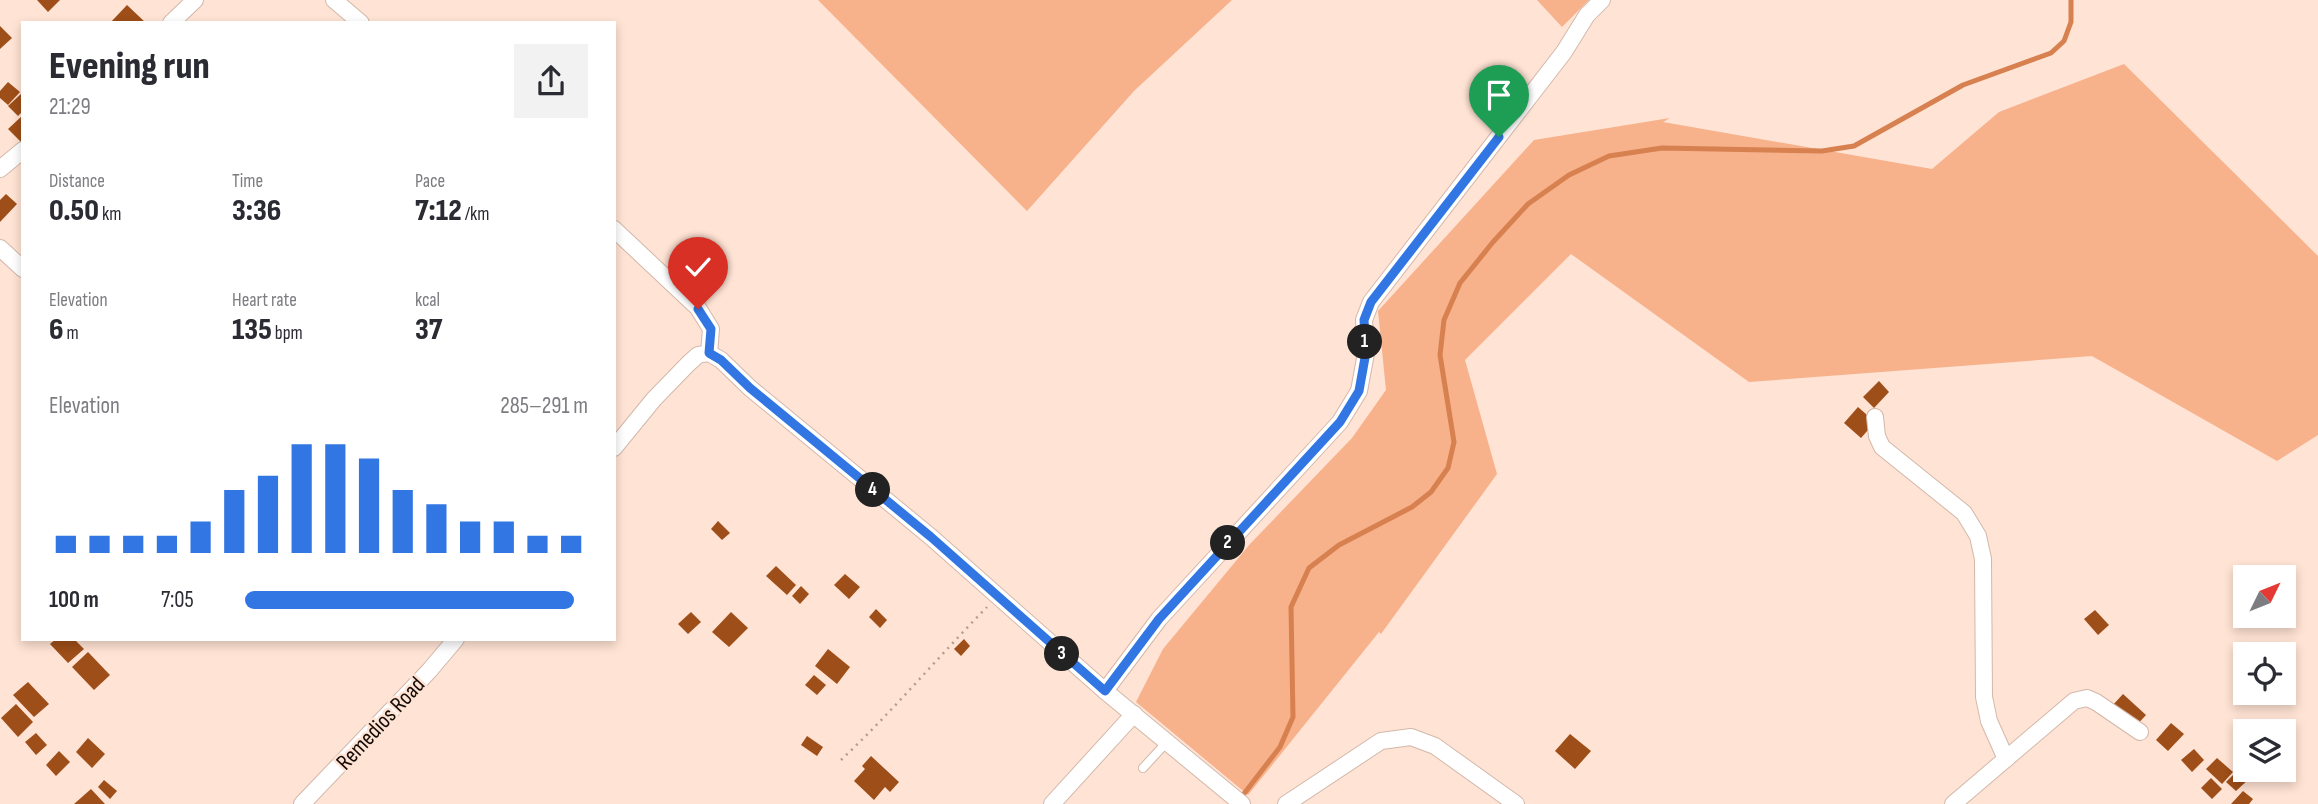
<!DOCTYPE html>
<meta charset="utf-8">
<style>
body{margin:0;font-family:"Sofia Sans Condensed",sans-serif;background:#f2f2f3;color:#2b2b33;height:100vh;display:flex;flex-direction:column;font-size:26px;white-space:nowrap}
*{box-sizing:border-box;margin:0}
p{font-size:23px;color:#7c7c81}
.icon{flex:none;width:38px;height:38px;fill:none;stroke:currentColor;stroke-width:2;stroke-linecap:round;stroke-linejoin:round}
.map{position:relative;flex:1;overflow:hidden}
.details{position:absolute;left:21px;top:21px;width:595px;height:620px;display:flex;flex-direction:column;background:#fff;border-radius:0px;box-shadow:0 4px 10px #0003}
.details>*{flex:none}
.needle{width:46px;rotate:47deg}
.fabs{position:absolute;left:2233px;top:565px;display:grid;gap:14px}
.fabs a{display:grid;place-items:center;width:63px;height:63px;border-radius:0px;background:#fff;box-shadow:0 4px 10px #0003;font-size:35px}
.pin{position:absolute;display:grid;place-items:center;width:60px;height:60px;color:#fff;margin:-72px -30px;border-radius:50% 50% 50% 0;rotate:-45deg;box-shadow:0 0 7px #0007}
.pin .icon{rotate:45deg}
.km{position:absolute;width:35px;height:35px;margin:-18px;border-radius:50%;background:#222;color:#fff;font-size:19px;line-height:35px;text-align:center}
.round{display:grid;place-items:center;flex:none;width:74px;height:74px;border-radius:0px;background:#f2f2f3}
.head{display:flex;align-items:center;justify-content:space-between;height:119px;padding:0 28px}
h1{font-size:38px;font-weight:800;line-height:52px}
.figures{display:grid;grid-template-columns:repeat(3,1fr);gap:10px;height:119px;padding:7px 28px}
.figures div{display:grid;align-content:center}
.figures b{font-size:30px;font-weight:800}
.figures small{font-size:19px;font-weight:400}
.figures p{font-size:19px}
.chart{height:196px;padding:14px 28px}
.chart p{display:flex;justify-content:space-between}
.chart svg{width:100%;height:126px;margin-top:7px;stroke:#3176e3;stroke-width:6}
ul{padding:0 28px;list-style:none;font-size:23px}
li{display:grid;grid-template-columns:112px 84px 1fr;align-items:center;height:52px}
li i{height:18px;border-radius:9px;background:#3176e3}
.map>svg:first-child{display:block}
.green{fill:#f7b18b}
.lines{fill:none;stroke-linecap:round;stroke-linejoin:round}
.stream{stroke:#d78150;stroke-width:5}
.building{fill:#9e4e18}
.lane-casing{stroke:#d3b8aa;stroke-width:10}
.street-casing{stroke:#d3b8aa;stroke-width:18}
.path{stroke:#b39d91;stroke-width:2.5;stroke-dasharray:2 5;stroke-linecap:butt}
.lane{stroke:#fff;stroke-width:8}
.street{stroke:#fff;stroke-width:16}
.route-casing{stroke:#fff;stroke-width:14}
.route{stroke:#3176e3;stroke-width:9}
.labels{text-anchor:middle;stroke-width:5;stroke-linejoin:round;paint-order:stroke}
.street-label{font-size:23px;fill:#140b06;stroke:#ffe3d4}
</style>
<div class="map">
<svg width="2318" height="804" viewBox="0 0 2318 804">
<rect width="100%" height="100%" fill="#ffe3d4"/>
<g class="green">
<polygon points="818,0 1232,0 1134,91 1027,211"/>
<polygon points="1537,0 1589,0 1562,27"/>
<polygon points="2124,64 2318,256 2318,435 2277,461 2092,356 1749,382 1571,254 1465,360 1497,474 1381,634 1379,632 1248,795 1136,702 1163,649 1250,544 1352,438 1386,390 1378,311 1534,140 1670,118 1663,122 1932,169 1999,112"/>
</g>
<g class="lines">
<polyline class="stream" points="1243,795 1280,747 1293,717 1291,607 1309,568 1339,545 1412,507 1431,492 1448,468 1454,442 1440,355 1444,320 1460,283 1493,242 1528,204 1569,175 1609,156 1662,148 1822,151 1854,146 1963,85 2051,53 2064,41 2071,22 2071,0"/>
</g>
<g class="building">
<polygon points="37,0 60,0 48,12"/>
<polygon points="127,5 146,23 110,23"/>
<polygon points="0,26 12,38 0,49"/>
<polygon points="8,82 20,92 8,105 0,98 0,91"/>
<polygon points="23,92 23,111 18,116 8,106"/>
<polygon points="23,115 23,144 8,129"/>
<polygon points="6,194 17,204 0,222 0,200"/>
<polygon points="1879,381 1889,392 1874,408 1863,397"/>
<polygon points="1858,407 1875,422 1861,438 1844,423"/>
<polygon points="718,521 730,533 722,540 711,529"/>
<polygon points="776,566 796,585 787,595 766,576"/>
<polygon points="845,574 860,587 849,599 834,585"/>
<polygon points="801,586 809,594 800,604 792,596"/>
<polygon points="876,609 887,620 880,628 869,617"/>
<polygon points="2095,610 2109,625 2098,635 2084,619"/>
<polygon points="691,612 701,622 688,634 678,624"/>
<polygon points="731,612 748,628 729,647 712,632"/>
<polygon points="56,639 74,639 84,649 68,663 50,644"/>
<polygon points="964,639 970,646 961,656 954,649"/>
<polygon points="828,649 850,667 837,684 815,666"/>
<polygon points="88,652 110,675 94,690 72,667"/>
<polygon points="814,675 826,685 817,695 805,685"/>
<polygon points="28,682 49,704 34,717 13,695"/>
<polygon points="2123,694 2146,715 2135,727 2112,706"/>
<polygon points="16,704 33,722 18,737 1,718"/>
<polygon points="2171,723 2184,734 2168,751 2156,740"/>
<polygon points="36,733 47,745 36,755 25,742"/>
<polygon points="1570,734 1591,751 1575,769 1555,751"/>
<polygon points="807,736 823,747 817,756 801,745"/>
<polygon points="88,738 105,754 92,768 76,752"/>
<polygon points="2194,749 2204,760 2192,772 2181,760"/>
<polygon points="59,751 70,762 56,776 46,765"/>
<polygon points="871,756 899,782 890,792 885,787 874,800 854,781 865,769 862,766"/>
<polygon points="2217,758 2233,772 2222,784 2206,769"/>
<polygon points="2240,768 2250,778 2236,791 2226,782"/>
<polygon points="2211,778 2222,789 2212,799 2201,788"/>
<polygon points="104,780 117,791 110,799 98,787"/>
<polygon points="91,789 105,804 74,804"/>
<polygon points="2243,791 2253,799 2249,804 2231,804"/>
</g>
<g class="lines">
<g class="lane-casing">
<polyline id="lane" points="1143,768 1166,743"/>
</g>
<g class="street-casing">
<g id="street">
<polyline points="334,0 361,23"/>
<polyline points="171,23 195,0"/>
<polyline points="0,169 23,150"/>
<polyline points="614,229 698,308 711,329 709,353"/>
<polyline points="0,248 23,269"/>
<polyline points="1875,417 1877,436 1882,447 1964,513 1978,536 1983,559 1984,697 1989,721 2006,759"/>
<polyline points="614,448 654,399 689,363 698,355 709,353 721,360 750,388 931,537 1105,691 1242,804"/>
<polyline points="1105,691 1159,619 1340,422 1359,391 1366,353 1364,320 1371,302 1564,52 1587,15 1602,0"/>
<polyline points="302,804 429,671 456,639"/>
<polyline points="1052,804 1134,714"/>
<polyline points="1286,804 1381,741 1411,737 1435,746 1516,804"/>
<polyline points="1953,804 2074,701 2087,698 2096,702 2140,732"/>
</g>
</g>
<path class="path" d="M 841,760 C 893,711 938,657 987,607"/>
<use href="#lane" class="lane"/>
<use href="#street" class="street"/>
</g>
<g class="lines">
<g class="route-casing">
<polyline id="route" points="698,309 711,329 709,353 721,360 750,388 931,537 1105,691 1159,619 1340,422 1359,391 1366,352 1364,320 1371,302 1499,137"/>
</g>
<use href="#route" class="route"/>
</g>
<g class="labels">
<g class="street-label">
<text transform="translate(380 723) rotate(-47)" y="8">Remedios Road</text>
</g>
</g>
</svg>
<div class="fabs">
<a><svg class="needle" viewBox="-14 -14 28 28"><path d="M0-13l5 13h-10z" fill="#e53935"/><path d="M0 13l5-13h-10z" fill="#7c7c81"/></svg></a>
<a><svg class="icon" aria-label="locate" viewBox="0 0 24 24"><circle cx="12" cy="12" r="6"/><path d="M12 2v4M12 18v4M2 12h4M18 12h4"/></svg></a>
<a><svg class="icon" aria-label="layers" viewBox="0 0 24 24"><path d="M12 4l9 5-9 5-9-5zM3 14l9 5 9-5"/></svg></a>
</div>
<div class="pin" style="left:1499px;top:137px;background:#1e9e55"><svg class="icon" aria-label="arrive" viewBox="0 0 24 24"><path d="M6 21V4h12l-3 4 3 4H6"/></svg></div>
<div class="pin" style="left:698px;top:309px;background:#d93025"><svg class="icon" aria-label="check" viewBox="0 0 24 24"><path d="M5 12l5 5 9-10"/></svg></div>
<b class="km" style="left:1365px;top:342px">1</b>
<b class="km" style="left:1228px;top:543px">2</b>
<b class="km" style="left:1062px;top:654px">3</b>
<b class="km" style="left:873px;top:490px">4</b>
<section class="details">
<div class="head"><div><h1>Evening run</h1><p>21:29</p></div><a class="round"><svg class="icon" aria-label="share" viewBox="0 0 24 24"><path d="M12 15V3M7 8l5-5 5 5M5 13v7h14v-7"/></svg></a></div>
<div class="figures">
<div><p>Distance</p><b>0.50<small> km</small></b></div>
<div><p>Time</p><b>3:36</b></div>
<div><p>Pace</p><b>7:12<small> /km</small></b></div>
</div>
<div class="figures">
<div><p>Elevation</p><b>6<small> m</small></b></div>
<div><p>Heart rate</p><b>135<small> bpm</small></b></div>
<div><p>kcal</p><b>37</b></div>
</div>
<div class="chart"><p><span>Elevation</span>285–291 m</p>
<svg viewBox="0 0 160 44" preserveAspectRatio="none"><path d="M5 44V38M15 44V38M25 44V38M35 44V38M45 44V33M55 44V22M65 44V17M75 44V6M85 44V6M95 44V11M105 44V22M115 44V27M125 44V33M135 44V33M145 44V38M155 44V38"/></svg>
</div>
<ul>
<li><b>100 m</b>7:05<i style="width:96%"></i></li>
</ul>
</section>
</div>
